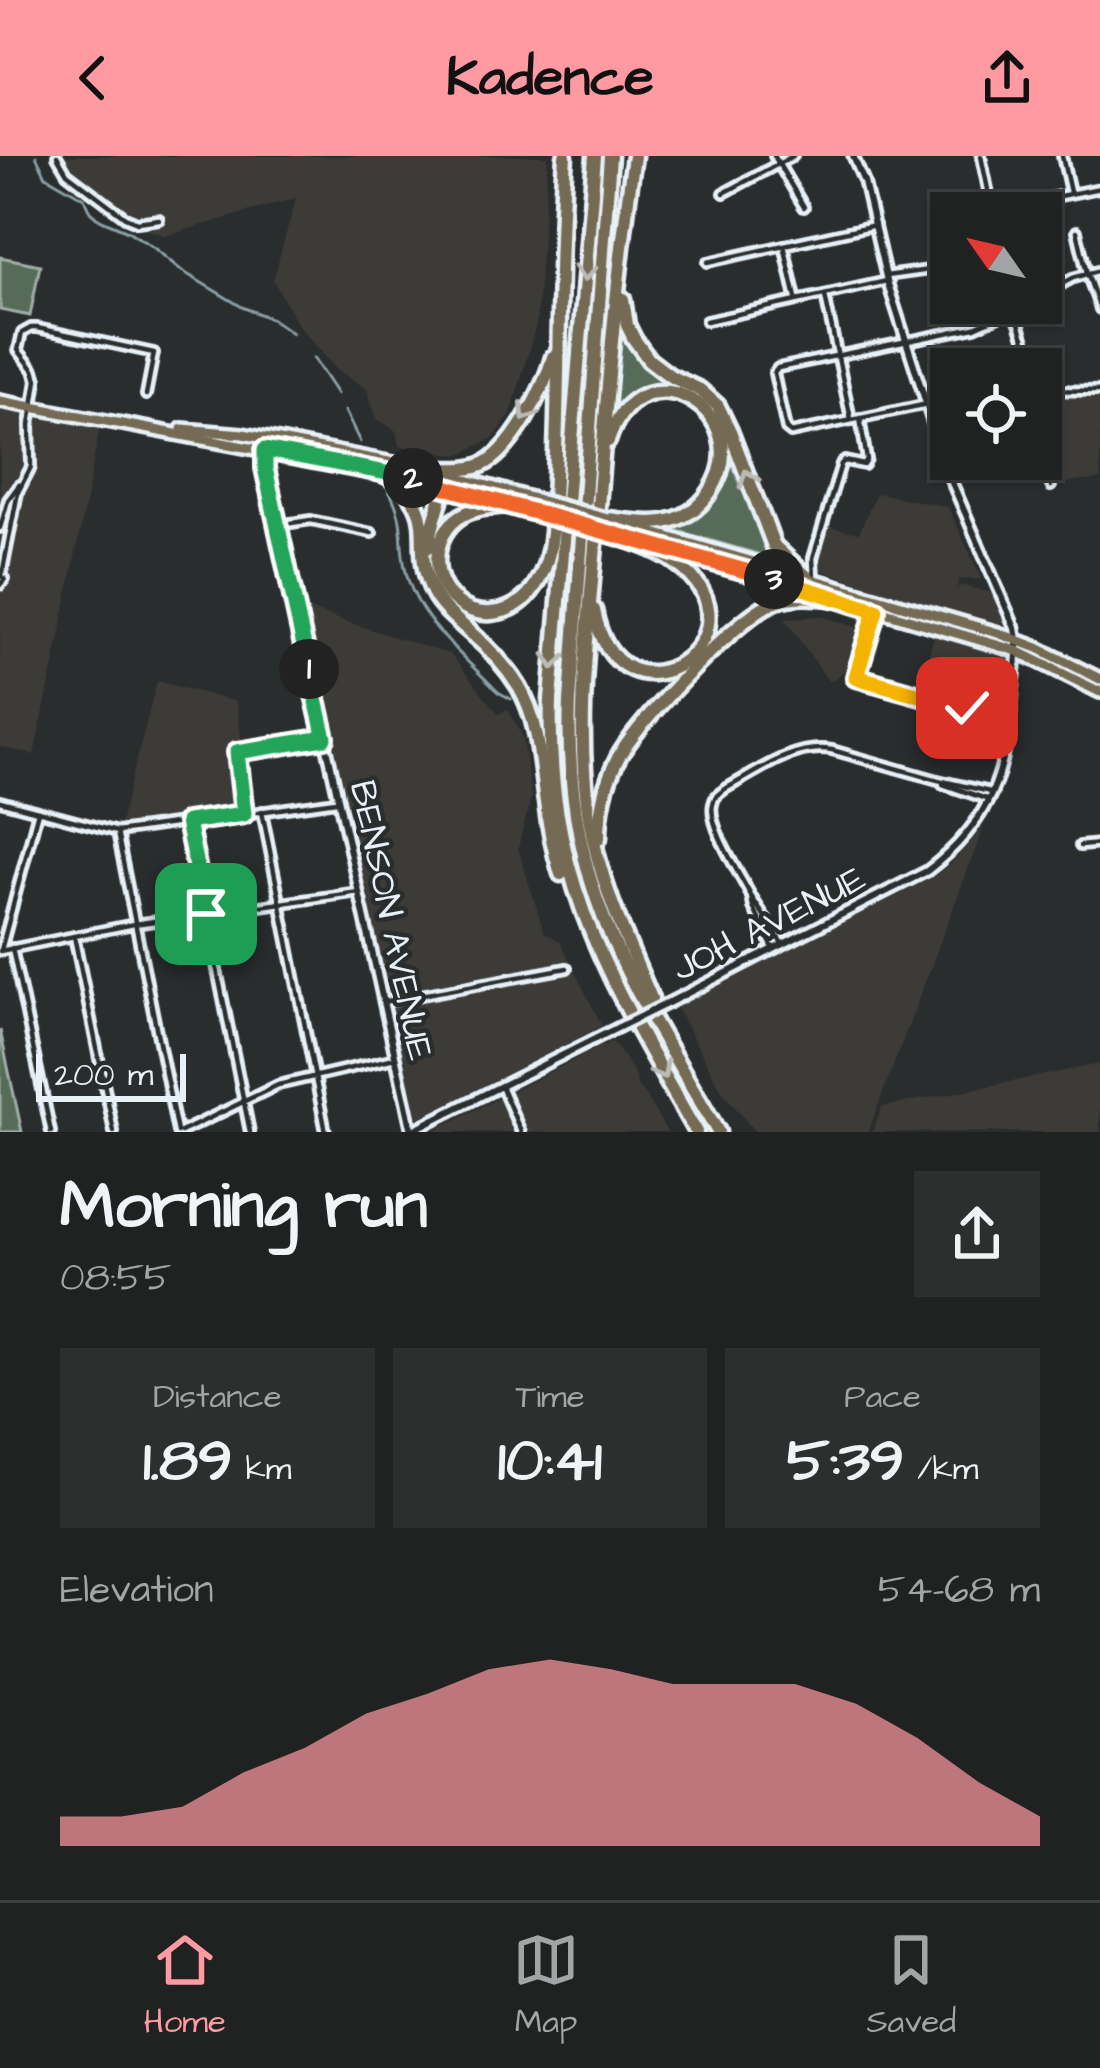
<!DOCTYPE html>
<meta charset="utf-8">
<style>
body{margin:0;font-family:"Architects Daughter",sans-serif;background:#2d2f2f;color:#f1f3f6;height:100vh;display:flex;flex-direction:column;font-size:45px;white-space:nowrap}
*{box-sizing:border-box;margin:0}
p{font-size:39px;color:#a2a4a5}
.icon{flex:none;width:66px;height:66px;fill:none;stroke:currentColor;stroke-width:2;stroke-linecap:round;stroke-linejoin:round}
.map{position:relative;height:976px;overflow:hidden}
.side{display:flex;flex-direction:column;background:#202222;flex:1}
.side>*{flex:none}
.needle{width:78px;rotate:304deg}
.buttons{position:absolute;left:930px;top:36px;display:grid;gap:24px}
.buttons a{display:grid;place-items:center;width:132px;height:132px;border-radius:0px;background:#202222;box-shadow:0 3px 9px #0004,0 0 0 3px #3d3f40;font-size:60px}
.scale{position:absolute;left:36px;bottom:30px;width:150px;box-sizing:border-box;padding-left:12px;border:6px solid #e8f1f8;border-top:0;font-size:33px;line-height:42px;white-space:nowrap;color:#e8f1f8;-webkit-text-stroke:9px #2a2d2e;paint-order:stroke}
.pin{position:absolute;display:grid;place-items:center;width:102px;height:102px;color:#fff;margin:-51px;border-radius:24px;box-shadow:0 6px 18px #0006}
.km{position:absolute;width:60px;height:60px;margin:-30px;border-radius:50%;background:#222;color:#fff;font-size:33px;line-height:60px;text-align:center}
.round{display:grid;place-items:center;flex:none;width:126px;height:126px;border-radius:0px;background:#2d2f2f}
.overview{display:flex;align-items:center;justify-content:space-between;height:204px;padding:0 60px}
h1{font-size:66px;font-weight:800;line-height:90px}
.figures{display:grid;grid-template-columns:repeat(3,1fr);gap:18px;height:204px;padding:12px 60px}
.figures div{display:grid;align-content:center;border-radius:0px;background:#2d2f2f;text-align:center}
.figures b{font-size:60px;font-weight:800}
.figures small{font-size:33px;font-weight:400}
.figures p{font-size:33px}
.chart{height:336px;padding:24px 60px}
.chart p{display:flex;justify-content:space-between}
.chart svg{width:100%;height:216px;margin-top:12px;fill:#ff9aa2;opacity:.7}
header{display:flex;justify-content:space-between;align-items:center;height:156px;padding:0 60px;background:#ff9aa2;color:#111;font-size:54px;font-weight:800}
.menu{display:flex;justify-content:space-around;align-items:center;height:168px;border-top:3px solid #3d3f40;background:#202222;font-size:33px;color:#a2a4a5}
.menu a{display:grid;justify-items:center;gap:6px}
.menu .current{color:#ff9aa2}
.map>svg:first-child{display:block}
.built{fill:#3d3a38}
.green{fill:#576c58;stroke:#a0aea8;stroke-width:3}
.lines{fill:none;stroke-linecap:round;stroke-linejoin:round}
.stream{stroke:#899ea5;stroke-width:3}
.minor-casing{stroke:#e8f1f8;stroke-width:14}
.tertiary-casing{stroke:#e8f1f8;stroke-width:15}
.primary-casing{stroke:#e8f1f8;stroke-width:18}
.motorway-casing{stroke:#e8f1f8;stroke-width:21}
.minor{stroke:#2a2d2e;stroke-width:4.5}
.tertiary{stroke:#2a2d2e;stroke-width:6}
.primary{stroke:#746b52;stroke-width:9}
.motorway{stroke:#746b52;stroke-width:12}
.tertiary-bridge-casing{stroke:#e8f1f8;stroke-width:15;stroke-linecap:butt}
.primary-bridge-casing{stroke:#e8f1f8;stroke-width:18;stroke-linecap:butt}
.tertiary-bridge{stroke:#2a2d2e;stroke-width:6}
.primary-bridge{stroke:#746b52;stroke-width:9}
.oneway{stroke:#babbb6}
.split-1-casing{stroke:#fff;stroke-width:24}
.split-2-casing{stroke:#fff;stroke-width:24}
.split-3-casing{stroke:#fff;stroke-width:24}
.split-4-casing{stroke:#fff;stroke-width:24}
.split-1{stroke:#22a559;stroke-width:15}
.split-2{stroke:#22a559;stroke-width:15}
.split-3{stroke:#f0652b;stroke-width:15}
.split-4{stroke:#f5b400;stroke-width:15}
.labels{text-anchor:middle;stroke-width:9;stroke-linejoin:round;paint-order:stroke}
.street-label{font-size:36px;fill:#e8f1f8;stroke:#2a2d2e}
</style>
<header><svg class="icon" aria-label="back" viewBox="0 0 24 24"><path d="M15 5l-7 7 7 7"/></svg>Kadence<svg class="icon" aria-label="share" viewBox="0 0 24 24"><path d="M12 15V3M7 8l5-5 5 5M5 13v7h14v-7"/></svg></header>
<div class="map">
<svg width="1100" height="976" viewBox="0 0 1100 976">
<rect width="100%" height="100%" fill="#2a2d2e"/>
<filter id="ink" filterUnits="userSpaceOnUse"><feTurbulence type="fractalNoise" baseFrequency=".00833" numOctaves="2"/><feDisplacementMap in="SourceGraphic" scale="24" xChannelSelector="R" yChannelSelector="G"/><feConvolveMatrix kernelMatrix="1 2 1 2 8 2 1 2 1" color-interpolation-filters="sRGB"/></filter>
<g filter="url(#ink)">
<g class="built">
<polygon points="50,0 548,0 536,169 511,258 494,282 459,299 399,290 396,275 377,263 367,233 336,213 298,169 273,124 296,42 165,80 126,66 56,16"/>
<polygon points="1100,235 1100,324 1059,327 1051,240"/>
<polygon points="0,252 100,271 56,500 34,599 0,591"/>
<polygon points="876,337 948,351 982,423 959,423 956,435 960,429 995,438 1005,474 815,412 826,370 859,377"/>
<polygon points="303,452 451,499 499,558 508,553 523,581 531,641 518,692 544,776 560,785 602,870 419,962 414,959"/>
<polygon points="822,460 863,473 857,506 829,526 785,463"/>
<polygon points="935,477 1006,498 1008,502 1003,555 919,533"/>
<polygon points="157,525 236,546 242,588 231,591 239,653 119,671"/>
<polygon points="984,671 868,976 755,976 722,935 676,851 932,722 952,707"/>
<polygon points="612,885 633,915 638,931 646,940 667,976 431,976"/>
<polygon points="1100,908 1100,976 872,976 882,951"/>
</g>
<g class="green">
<polygon points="0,101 40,109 30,160 0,154"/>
<path d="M 620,157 L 626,177 L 713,250 L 776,399 L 775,403 L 671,373 L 720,326 L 712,256 C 692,232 657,223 630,242 C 622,248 616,258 609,264 Z"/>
<polygon points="0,874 22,976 0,976"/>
</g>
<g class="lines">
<g class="stream">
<polyline points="36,0 46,20 84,42 90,56 97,62 128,75 154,92 182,115 242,151 272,163 292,177"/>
<polyline points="313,202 337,238"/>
<polyline points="345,255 360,286"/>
<path d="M 388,333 C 408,369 397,381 406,416 C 417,464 466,502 498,536 L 511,543"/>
</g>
<g class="minor-casing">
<g id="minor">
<polyline points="57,0 67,17 125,61 137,66 159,63"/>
<polyline points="774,0 804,51"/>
<polyline points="981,0 992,53"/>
<polyline points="1062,0 1070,36"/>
<polyline points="724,37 793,0"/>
<polyline points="974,57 1100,32"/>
<polyline points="1077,75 1087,117 1100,153"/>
<polyline points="784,89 796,142"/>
<polyline points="708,106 875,69"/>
<polyline points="886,120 951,111"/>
<polyline points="1041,139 1073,122 1100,114"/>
<polyline points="825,140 851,263"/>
<polyline points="1012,147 1035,213"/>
<polyline points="706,165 887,125"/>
<polyline points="1041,234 1100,235"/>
<polyline points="1041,241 1051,330"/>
<polyline points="951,243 791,277 786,273 774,217 778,212 975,171 1027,147"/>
<polyline points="947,311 1022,303"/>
<polyline points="278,369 311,364 372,377"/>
<polyline points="0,372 8,344 19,329"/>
<polyline points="0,418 5,423 0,429"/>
<polyline points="2,419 18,336 31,311 30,269 37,224 34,214 18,194 22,177 31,172 37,172 154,197 146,239"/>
<polyline points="814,423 813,402 841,308 845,305 864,309 867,304 860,262"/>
<polyline points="875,455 856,521 1010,565"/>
<polyline points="943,628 989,644"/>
<polyline points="0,645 117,676 336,645"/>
<polyline points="262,655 326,976"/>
<polyline points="244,656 237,596 325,582"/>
<polyline points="187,666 250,976"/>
<polyline points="117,676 177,976"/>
<polyline points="1080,690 1100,688"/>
<path d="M 751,740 C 741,720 707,669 713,648 C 715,639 718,639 725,633 C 757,616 794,587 832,594 L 938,624 L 990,636"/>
<polyline points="74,780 114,976"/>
<polyline points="12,792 51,976"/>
<polyline points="773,792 753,751 751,740 783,789"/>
<polyline points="1,794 38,655"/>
<polyline points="0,795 134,768 359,736"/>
<polyline points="383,846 567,812"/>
<polyline points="501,930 521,976"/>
<polyline points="181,976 278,929 395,902"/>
</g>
</g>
<g class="tertiary-casing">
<g id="tertiary">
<polyline points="266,283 265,312 412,976"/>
<path d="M 668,847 L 927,715 C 992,666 1006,615 1013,537 C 1015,516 1020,493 1015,472 L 950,322 L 887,125 L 864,26 L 853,0"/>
<polyline points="413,974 619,871"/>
</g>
</g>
<g class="primary-casing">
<g id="primary">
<polyline points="0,245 405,321 500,347"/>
<polyline points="182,273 243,278 425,313"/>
<polyline points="442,317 541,345"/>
<polyline points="633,371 998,477 1038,492 1100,523"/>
<polyline points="652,389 821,437"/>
<polyline points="837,442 1017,495 1100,536"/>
</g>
</g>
<g class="motorway-casing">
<g id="motorway">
<path d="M 595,0 L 551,544 C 545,724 611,826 696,976"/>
<path d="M 610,0 L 570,545 C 567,620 577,694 604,763 C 633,838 679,907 718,976"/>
<path d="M 634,0 C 615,129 605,260 595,389 C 588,480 575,571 589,661 C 599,725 626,783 651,842"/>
<polyline points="623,143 627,169 634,183 649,204 670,220 700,234 718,250 730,275 774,390 806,420"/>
<path d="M 421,312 C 439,312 461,316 479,310 C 510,300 545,232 553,201"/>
<path d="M 381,316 C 448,356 407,384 433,436 C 441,452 457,464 470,476 C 489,492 506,510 519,531 C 540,567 540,606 546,646 C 549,671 554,695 561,718"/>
<path d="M 505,349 C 490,351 474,352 461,360 C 431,379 429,425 457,446 C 466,454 479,458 491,457 C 532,454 549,412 552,377 C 561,251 556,125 565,0"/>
<path d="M 608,363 C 626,365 646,369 664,366 C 683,363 699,352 710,336 C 762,259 641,183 608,285"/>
<polyline points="427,392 447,319"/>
<path d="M 594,454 C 619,587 775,479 676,407 C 656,392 629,385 607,376"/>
<path d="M 599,682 C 599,654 605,627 618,602 C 637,567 740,458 776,445 C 797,438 819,441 841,443"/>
</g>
</g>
<use href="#minor" class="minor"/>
<use href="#tertiary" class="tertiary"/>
<use href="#primary" class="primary"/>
<use href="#motorway" class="motorway"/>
<g class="tertiary-bridge-casing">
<polyline id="tertiary-bridge" points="619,871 668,847"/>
</g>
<g class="primary-bridge-casing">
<g id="primary-bridge">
<polyline points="541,345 608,363"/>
<polyline points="505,349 607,376"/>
</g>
</g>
<use href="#tertiary-bridge" class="tertiary-bridge"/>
<use href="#primary-bridge" class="primary-bridge"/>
</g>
<defs><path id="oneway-chevron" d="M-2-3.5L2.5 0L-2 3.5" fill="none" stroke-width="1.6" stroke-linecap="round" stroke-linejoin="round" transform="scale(3)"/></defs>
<g class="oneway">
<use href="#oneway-chevron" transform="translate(585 117) rotate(95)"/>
<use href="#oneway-chevron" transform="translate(527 257) rotate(122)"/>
<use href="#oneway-chevron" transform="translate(748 322) rotate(-110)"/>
<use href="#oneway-chevron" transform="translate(554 505) rotate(94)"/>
<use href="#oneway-chevron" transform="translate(661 915) rotate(60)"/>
</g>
</g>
<g class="lines" filter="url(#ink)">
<g class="split-1-casing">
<polyline id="split-1" points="206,758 187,666 244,658 237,596 325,582 309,513"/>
</g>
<g class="split-2-casing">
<polyline id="split-2" points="309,513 265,312 265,294 413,322"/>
</g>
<g class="split-3-casing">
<polyline id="split-3" points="413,322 774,423"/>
</g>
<g class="split-4-casing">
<polyline id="split-4" points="774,423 876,454 856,521 967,552"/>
</g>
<use href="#split-1" class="split-1"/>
<use href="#split-2" class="split-2"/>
<use href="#split-3" class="split-3"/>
<use href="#split-4" class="split-4"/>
</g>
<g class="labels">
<g class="street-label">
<text transform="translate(393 764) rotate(78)" y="13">BENSON AVENUE</text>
<text transform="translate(768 766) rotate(-27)" y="13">JOH AVENUE</text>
</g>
</g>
</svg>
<div class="buttons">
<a><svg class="needle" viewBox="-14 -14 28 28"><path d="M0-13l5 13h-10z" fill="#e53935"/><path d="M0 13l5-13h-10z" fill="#a2a4a5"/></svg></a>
<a><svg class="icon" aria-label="locate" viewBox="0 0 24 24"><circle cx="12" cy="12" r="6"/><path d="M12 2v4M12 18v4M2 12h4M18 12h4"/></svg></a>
</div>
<div class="scale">200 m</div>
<div class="pin" style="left:206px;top:758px;background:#1e9e55"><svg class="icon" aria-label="arrive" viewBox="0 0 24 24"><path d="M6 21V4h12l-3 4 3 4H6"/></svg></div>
<div class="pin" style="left:967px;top:552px;background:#d93025"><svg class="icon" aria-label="check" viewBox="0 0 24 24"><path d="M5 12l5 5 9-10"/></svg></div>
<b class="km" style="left:309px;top:513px">1</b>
<b class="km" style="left:413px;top:322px">2</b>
<b class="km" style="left:774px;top:423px">3</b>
</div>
<section class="side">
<div class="overview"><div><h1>Morning run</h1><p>08:55</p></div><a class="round"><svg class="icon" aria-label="share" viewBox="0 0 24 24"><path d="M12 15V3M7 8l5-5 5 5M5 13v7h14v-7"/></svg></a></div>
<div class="figures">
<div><p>Distance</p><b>1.89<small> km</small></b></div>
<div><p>Time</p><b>10:41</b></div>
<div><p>Pace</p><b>5:39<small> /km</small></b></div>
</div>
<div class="chart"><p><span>Elevation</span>54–68 m</p>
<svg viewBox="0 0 160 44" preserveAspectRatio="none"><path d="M0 44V38L10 38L20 36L30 29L40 24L50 17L60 13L70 8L80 6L90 8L100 11L110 11L120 11L130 15L140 22L150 31L160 38V44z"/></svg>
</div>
</section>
<nav class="menu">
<a class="current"><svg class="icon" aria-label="home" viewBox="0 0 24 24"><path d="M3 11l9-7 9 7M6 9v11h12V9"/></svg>Home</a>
<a><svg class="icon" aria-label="map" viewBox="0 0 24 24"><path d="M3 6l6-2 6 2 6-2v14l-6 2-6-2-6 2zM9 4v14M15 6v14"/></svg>Map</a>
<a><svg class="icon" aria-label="saved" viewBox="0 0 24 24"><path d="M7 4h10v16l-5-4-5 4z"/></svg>Saved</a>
</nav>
